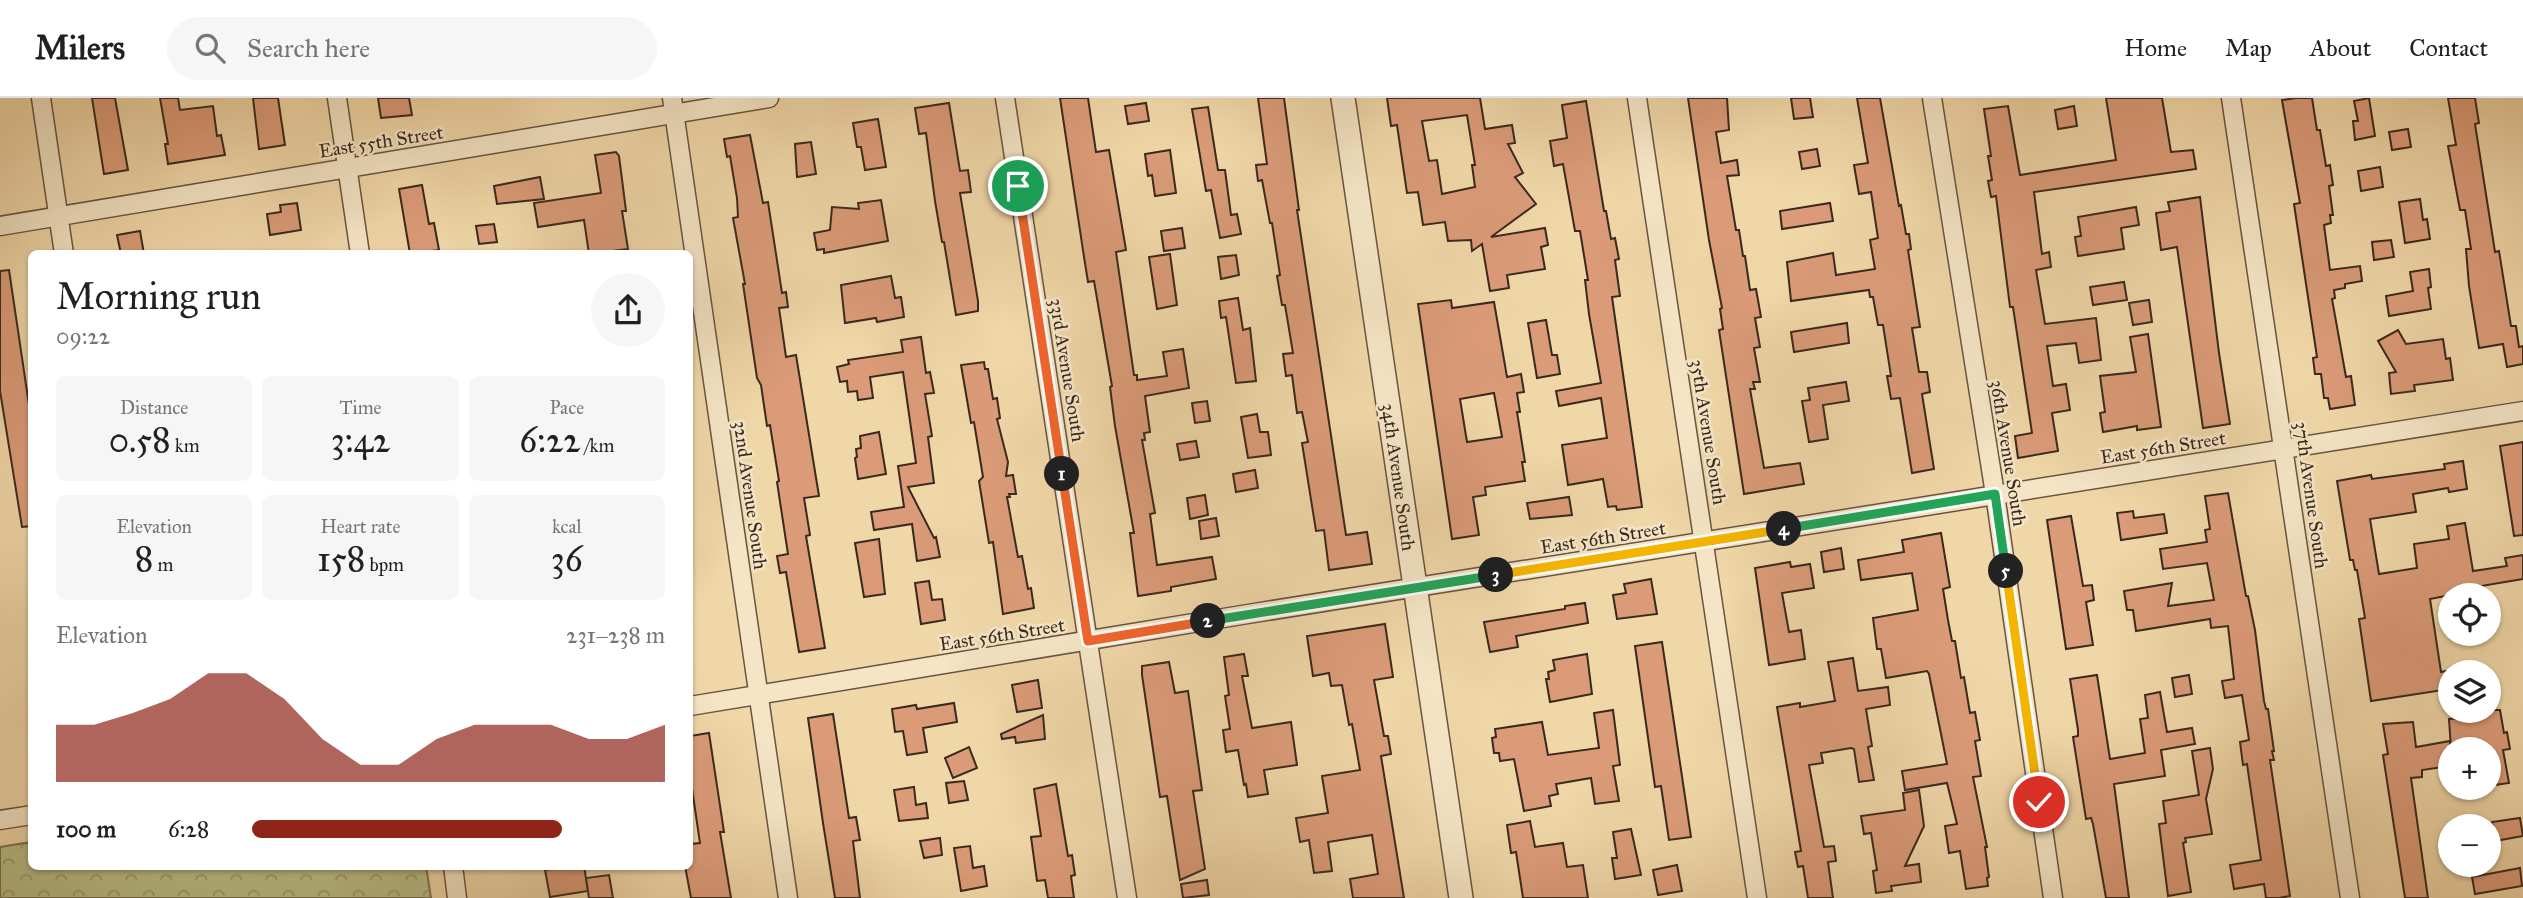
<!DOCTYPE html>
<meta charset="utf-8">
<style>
body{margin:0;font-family:"IM FELL Great Primer",serif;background:#f6f6f6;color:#202124;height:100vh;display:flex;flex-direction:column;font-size:26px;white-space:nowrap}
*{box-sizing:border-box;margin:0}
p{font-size:23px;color:#757577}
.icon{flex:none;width:38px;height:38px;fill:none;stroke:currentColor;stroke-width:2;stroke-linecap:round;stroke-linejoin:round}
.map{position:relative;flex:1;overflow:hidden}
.side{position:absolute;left:28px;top:152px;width:665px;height:620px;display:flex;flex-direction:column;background:#fff;border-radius:10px;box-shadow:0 2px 5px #0004}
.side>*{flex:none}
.buttons{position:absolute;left:2438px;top:485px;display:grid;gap:14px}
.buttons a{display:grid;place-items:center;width:63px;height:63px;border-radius:50%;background:#fff;box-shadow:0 2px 5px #0004;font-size:35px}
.pin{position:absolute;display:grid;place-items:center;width:60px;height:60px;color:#fff;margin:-30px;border:4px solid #fff;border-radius:50%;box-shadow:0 2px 7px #0007}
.km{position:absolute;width:35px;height:35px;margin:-18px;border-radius:50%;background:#222;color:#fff;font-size:19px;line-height:35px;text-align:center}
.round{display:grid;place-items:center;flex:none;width:74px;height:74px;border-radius:37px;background:#f6f6f6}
.overview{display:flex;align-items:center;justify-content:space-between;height:119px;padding:0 28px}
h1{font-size:38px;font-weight:600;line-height:52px}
.figures{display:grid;grid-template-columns:repeat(3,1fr);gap:10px;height:119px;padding:7px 28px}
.figures div{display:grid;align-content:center;border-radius:10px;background:#f6f6f6;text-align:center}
.figures b{font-size:35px;font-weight:600}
.figures small{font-size:19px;font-weight:400}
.figures p{font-size:19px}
.chart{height:196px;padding:14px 28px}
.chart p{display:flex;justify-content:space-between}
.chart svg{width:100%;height:126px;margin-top:7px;fill:#8f2418;opacity:.7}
ul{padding:0 28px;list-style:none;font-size:23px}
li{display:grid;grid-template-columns:112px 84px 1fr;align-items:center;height:52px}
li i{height:18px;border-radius:9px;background:#8f2418}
header{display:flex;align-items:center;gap:42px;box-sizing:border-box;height:98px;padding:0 35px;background:#fff;border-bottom:2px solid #e0e0e0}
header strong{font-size:33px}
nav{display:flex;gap:38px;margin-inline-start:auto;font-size:24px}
.search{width:490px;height:63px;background:#f6f6f6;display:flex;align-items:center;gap:18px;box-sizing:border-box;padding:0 24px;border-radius:38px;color:#757577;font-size:26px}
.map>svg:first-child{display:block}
.forest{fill:url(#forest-crowns);stroke:#7a7454;stroke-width:2}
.building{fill:#db9b78;stroke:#3a291f;stroke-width:2;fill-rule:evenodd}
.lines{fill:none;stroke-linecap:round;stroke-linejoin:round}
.minor-casing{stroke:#685441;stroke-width:21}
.tertiary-casing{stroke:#685441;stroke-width:26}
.minor{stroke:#f5e5c6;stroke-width:18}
.tertiary{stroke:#f5e5c6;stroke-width:23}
.split-1-casing{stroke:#fff;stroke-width:14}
.split-2-casing{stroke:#fff;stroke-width:14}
.split-3-casing{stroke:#fff;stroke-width:14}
.split-4-casing{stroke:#fff;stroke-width:14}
.split-5-casing{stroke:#fff;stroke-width:14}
.split-6-casing{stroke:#fff;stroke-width:14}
.split-1{stroke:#f0652b;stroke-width:9}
.split-2{stroke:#f0652b;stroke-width:9}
.split-3{stroke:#22a559;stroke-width:9}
.split-4{stroke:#f5b400;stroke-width:9}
.split-5{stroke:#22a559;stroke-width:9}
.split-6{stroke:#f5b400;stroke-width:9}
.labels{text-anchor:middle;stroke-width:5;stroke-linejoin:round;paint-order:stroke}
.street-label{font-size:19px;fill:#3a291f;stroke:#f5e5c6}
</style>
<header>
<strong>Milers</strong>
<div class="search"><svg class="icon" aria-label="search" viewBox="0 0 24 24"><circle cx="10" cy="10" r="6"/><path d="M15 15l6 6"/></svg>Search here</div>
<nav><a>Home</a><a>Map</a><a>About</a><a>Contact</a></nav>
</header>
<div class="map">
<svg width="2523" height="800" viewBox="0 0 2523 800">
<defs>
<pattern id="forest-crowns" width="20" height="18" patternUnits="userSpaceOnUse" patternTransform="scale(1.75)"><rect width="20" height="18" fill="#b9be88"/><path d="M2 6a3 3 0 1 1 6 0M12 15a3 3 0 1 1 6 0" fill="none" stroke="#979a6f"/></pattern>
</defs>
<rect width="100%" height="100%" fill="#f0d7a8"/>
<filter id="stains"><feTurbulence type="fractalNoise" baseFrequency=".00286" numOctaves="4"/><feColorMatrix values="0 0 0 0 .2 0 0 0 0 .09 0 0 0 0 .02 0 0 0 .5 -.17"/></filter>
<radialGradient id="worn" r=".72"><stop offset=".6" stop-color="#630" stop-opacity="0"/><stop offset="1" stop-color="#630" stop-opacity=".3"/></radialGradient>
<polygon class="forest" points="31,744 32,768 426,768 431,800 0,800 0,749"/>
<g class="building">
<polygon points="92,0 115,0 128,72 104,76"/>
<polygon points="160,0 178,0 180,12 213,8 217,38 221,37 225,57 168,66 165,46 168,46"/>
<polygon points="253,0 278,0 285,47 259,51"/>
<polygon points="378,0 409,0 412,17 381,20"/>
<polygon points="1060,0 1088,0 1096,54 1109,52 1126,152 1116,154 1134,277 1137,277 1137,282 1167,278 1163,254 1183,251 1189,290 1145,298 1150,334 1144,335 1145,342 1142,342 1155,415 1150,416 1157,467 1212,459 1216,481 1171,489 1171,493 1138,498 1130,435 1134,435 1115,328 1110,289 1112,288 1094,183 1088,184 1084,159"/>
<polygon points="1258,0 1284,0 1299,112 1297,112 1346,437 1367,434 1372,466 1329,472 1324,432 1316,433 1302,345 1308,344 1302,314 1297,315 1292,277 1286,278 1283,256 1293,255 1285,207 1282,207 1277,178 1280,177 1272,125 1270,125 1262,82 1258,83 1256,67 1267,66"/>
<path d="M 1387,0 L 1480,0 L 1485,31 L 1512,27 L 1515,45 L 1508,46 L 1523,75 L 1515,79 L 1536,106 L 1491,139 L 1545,130 L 1548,147 L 1541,149 L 1545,171 L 1507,177 L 1509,190 L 1490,193 L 1482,146 L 1472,153 L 1471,142 L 1448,143 L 1445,124 L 1423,127 L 1418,94 L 1407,95 L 1397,27 L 1391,28 ZM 1467,17 L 1475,67 L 1472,67 L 1475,89 L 1442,96 L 1437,62 L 1429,63 L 1422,23 Z"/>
<polygon points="1688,0 1727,0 1729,32 1716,34 1721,65 1737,62 1739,77 1727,78 1736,132 1739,132 1743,158 1745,158 1750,192 1756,191 1761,219 1755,220 1760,249 1754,250 1760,284 1753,284 1755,291 1750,291 1764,370 1800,365 1804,386 1744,396 1719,232 1723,231 1720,211 1722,210 1709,142"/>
<polygon points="1791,0 1810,0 1813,19 1794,21"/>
<polygon points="1857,0 1880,0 1899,108 1901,107 1906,136 1909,136 1911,151 1908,152 1920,229 1912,230 1919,274 1927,274 1930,294 1922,296 1934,371 1912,375 1900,300 1891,301 1887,278 1891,278 1883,227 1878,227 1873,199 1870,199 1869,192 1791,203 1787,164 1833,155 1836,177 1875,171 1870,142 1878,140 1871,94 1859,96 1854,67 1868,65"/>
<polygon points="2106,0 2162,0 2171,54 2193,52 2196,71 2034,94 2042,156 2049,154 2051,169 2036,172 2045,226 2096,220 2101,262 2079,265 2076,245 2047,248 2053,288 2066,286 2070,312 2052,315 2058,353 2018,360 2015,338 2032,335 2013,209 2010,209 1996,98 1991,99 1988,83 1992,82 1988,58 1991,58 1984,11 2008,8 2020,77 2116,62"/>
<polygon points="2296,0 2312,0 2317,32 2320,32 2326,68 2330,67 2333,87 2329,88 2333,117 2330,117 2331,125 2324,127 2330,172 2360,168 2362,183 2345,186 2345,190 2334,192 2335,200 2332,201 2346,279 2351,278 2355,307 2330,311 2328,300 2324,300 2321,276 2315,276 2313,260 2317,259 2294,106 2300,105 2282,2"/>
<polygon points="2369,0 2375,38 2355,42 2353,23 2358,23 2354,3"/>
<polygon points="2448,0 2475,0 2479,25 2475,26 2495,154 2499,153 2511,228 2516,228 2519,249 2523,248 2523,266 2507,269 2503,246 2479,250 2469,188 2466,151 2471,151 2465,112 2460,112 2448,48 2456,47"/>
<polygon points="1586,3 1604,113 1606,113 1611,141 1615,140 1619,161 1615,162 1620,198 1612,199 1642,409 1617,412 1616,408 1608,409 1603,381 1568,387 1562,347 1607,340 1601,300 1559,308 1556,293 1601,285 1589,216 1585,182 1588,182 1580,133 1575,133 1563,66 1554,68 1550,43 1567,40 1562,7"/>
<polygon points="949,5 960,73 968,72 971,94 960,95 978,203 978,213 956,217 944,144 942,144 935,103 926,35 919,36 915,10"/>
<polygon points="1146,5 1149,23 1128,26 1125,8"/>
<polygon points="2074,8 2077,28 2058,31 2055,12"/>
<polygon points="1208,9 1218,72 1225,72 1231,117 1237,116 1241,136 1220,140 1211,92 1206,93 1192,11"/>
<polygon points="878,21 886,69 865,72 861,49 857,49 853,25"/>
<polygon points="2408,31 2411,49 2392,52 2389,34"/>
<polygon points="750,37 763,105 768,104 782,195 786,194 788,209 779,210 786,259 796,257 819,398 804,400 810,437 806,438 825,550 799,554 786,474 780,475 777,458 788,456 777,384 779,383 770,327 767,328 761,287 757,280 743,186 745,186 733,120 738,119 737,100 730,58 727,59 724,41"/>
<polygon points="811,44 816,76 797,79 795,46"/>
<polygon points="1817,51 1820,68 1802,71 1799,54"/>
<polygon points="1170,52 1176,95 1155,98 1152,77 1148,78 1145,56"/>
<polygon points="616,54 619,58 625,105 626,113 622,113 628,151 589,156 584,122 538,129 534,105 601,95 595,57"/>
<polygon points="2380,69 2383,89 2361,93 2358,73"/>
<polygon points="540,79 544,101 497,106 494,88"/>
<polygon points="422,87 429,126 434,125 439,152 410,156 399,91"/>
<polygon points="2200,99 2219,255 2230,326 2203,330 2177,149 2161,152 2156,115 2170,113 2168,104"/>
<polygon points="2420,101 2423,122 2427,121 2430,141 2405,145 2399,104"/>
<polygon points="881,102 888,143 824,155 824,151 817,152 814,135 830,132 832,109 859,111 858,105"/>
<polygon points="297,105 301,132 270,137 267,116 281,114 280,107"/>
<polygon points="1830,105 1833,123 1782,131 1780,113"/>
<polygon points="2136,109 2139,127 2121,130 2124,151 2078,158 2075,139 2081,138 2078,119"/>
<polygon points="494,126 497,144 479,146 476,128"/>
<polygon points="1182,130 1185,150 1164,153 1161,133"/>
<polygon points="140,133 144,156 121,156 117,137"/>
<polygon points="2391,142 2394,159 2374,162 2372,144"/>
<polygon points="1170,156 1177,207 1157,211 1149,159"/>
<polygon points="1236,157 1239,177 1221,181 1218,159"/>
<polygon points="2429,171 2431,189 2428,190 2431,211 2389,218 2386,198 2413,193 2410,174"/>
<polygon points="9,172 32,327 32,428 22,429 0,293 0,173"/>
<polygon points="891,178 895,200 901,199 904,219 877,224 876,220 845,225 841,187"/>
<polygon points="2124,184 2127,202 2093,207 2090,189"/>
<polygon points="1238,200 1243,232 1250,230 1256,283 1236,285 1226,219 1221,220 1219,203"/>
<path d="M 1451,202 L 1452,210 L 1494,204 L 1507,279 L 1521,276 L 1524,294 L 1517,295 L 1520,314 L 1517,314 L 1525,364 L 1522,364 L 1525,383 L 1485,389 L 1486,397 L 1473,399 L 1479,437 L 1452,441 L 1418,206 ZM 1494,295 L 1502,339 L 1467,344 L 1460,301 Z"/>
<polygon points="2149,202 2152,224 2133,227 2129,205"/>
<polygon points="1546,222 1552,257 1557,257 1560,276 1537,280 1528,225"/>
<polygon points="1847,225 1849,245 1794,254 1791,234"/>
<polygon points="2398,232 2406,246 2443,241 2446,261 2450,260 2453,282 2414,287 2415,293 2391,296 2389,275 2396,274 2378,243"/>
<polygon points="2148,236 2161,329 2137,332 2137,328 2103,334 2100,315 2105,314 2100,278 2136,274 2130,239"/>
<polygon points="921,239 926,275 930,274 934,295 925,296 932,338 928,339 934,385 908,389 934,440 936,439 940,459 917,463 912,426 874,432 871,414 904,409 898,368 916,365 903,274 870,279 873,300 858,302 857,293 848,294 847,283 840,284 837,269 849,266 848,262 903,254 901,242"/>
<polygon points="984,264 985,271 988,271 993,301 997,300 1000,320 997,321 1008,364 1006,378 1013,377 1016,396 1009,396 1010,399 1007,399 1018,459 1022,458 1028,491 1031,490 1034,510 1003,516 993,444 989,445 979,383 983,379 974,324 971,325 961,267"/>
<polygon points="1846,284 1849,303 1823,307 1828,341 1809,344 1802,303 1810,302 1808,290"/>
<polygon points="1207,303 1210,323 1195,325 1192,305"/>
<polygon points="1257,316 1260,334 1268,334 1271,357 1248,360 1241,319"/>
<polygon points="879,334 886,376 858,381 855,360 857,359 856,351 861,350 860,338"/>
<polygon points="1196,343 1199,359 1180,362 1177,346"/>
<polygon points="2523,344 2523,437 2514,438 2500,348"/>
<polygon points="2463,363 2467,391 2449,394 2448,390 2413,396 2416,414 2370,421 2379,476 2417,470 2414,446 2449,441 2447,428 2465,425 2473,473 2507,468 2505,460 2523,457 2523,481 2481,488 2482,497 2450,497 2430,501 2441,574 2450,572 2450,591 2371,603 2359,521 2365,520 2357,472 2355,472 2353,462 2350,462 2337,383 2371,377 2372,381 2445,371 2444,366"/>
<polygon points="1255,372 1258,390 1236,394 1233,376"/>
<polygon points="2228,395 2246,498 2248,498 2255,532 2264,603 2266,611 2268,611 2274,653 2272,653 2274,662 2270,662 2290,798 2279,800 2266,800 2264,786 2234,791 2230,767 2261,762 2247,666 2243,667 2240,644 2249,642 2242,597 2225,600 2222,583 2234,581 2228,528 2211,530 2210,521 2136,533 2133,512 2127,512 2124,493 2172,485 2168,508 2214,502 2207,465 2163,471 2160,451 2207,444 2205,432 2210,431 2205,398"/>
<polygon points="1205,397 1208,417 1190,421 1187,400"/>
<polygon points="1569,399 1572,417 1530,421 1527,405"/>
<polygon points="2133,413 2134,420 2164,416 2167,435 2121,442 2117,415"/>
<polygon points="2071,418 2083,488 2092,487 2094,502 2086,504 2093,547 2066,551 2047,422"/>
<polygon points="1216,420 1219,438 1201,441 1199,423"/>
<polygon points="1941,435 1950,489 1943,491 1948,522 1952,543 1955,543 1961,580 1964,579 1970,615 1975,614 1980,642 1975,643 1981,678 1973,679 1987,749 1985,749 1989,779 1987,780 1988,788 1966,791 1960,753 1949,755 1945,728 1957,726 1947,685 1905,692 1902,673 1947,666 1929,576 1927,573 1886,580 1881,551 1877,551 1873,520 1918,512 1912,475 1861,482 1858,462 1904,454 1902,442"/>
<polygon points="879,441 885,496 864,499 855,445"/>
<polygon points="1841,450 1844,471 1824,474 1821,454"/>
<polygon points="1790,464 1791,469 1810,466 1814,490 1782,495 1789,534 1801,532 1805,561 1769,567 1755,470"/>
<polygon points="1651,481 1657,516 1617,521 1613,497 1626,495 1624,486"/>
<polygon points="929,483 932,502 942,501 945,522 921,526 915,485"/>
<polygon points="1585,505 1588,525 1516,538 1518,549 1490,554 1484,524 1565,511 1565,508"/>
<polygon points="1385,526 1393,579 1374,582 1384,638 1388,638 1391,656 1381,658 1404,800 1353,800 1350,781 1378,776 1372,737 1328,744 1332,773 1314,775 1309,742 1300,744 1296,720 1328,715 1322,678 1360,672 1352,626 1349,627 1342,587 1331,588 1329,575 1313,578 1307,538"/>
<polygon points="1662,544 1691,739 1669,742 1661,688 1655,689 1635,548"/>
<polygon points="1244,556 1248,578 1242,578 1252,630 1291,624 1297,667 1264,672 1268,696 1248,699 1246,686 1244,687 1238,652 1226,654 1223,632 1230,631 1225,598 1229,597 1224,559"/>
<polygon points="1587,556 1592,596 1550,604 1546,581 1549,581 1548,574 1555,572 1553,562"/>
<polygon points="1853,560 1858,593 1888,589 1890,607 1866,611 1872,648 1868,649 1874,682 1859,684 1854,651 1851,650 1821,655 1823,665 1809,667 1824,749 1834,748 1836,763 1828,764 1833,800 1808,800 1803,768 1798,769 1795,754 1801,753 1777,609 1800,605 1800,609 1835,603 1828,564"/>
<polygon points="1169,564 1175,595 1188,593 1202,692 1193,693 1205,771 1180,782 1167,698 1160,699 1142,577 1142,568"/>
<polygon points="2097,577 2110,661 2145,655 2140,621 2148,620 2145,597 2160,594 2167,634 2192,630 2195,646 2161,652 2165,678 2114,686 2129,800 2106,800 2093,726 2091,720 2086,721 2073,639 2078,638 2078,632 2070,581"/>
<polygon points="2189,577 2192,596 2175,599 2172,580"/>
<polygon points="1038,582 1042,610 1017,614 1012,587"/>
<polygon points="954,605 957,624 923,630 927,654 907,657 903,633 895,634 892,611 916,607 917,611"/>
<polygon points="1613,612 1620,667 1613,668 1619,703 1595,706 1591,680 1556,686 1558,696 1549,698 1551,708 1524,713 1514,661 1500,663 1499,655 1494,655 1492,640 1496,639 1495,631 1542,624 1548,657 1599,650 1594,615"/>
<polygon points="2482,612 2500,612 2504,635 2507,634 2510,651 2503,652 2509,685 2488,688 2488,651 2451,651 2449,621 2483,618"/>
<polygon points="833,616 849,720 856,719 860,742 853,743 860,800 835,800 823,725 808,620"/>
<polygon points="1043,617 1045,641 1016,645 1015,639 1002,641 1001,636"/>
<polygon points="2413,624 2416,649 2450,643 2450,668 2422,672 2422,679 2411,680 2428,800 2405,800 2383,657 2388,656 2383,626"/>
<polygon points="709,635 724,734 720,734 731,800 691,800 685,768 690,768 690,746 700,745 690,677 690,638"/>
<polygon points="969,649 977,670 953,680 945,660"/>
<polygon points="2210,650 2213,671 2206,701 2212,736 2185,740 2186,744 2183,745 2191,794 2168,798 2159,726 2166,725 2163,703 2199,697 2192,653"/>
<polygon points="964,683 968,702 949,705 946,685"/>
<polygon points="1056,686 1068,758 1072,757 1075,777 1071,778 1074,800 1048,800 1045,782 1037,783 1031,739 1041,738 1034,691"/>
<polygon points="914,689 916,707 926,705 928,720 899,723 894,692"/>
<polygon points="1919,692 1924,728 1905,768 1919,766 1921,784 1891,788 1892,793 1876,795 1873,773 1877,772 1871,735 1864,736 1861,718 1905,712 1903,695"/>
<polygon points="2520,720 2523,738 2495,743 2492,724"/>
<polygon points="1530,723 1535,749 1563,745 1567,769 1583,767 1588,800 1523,800 1516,754 1511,755 1507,727"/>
<polygon points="1631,731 1641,777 1615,781 1612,760 1617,760 1613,734"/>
<polygon points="940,740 942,757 924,760 920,743"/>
<polygon points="970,748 973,770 984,768 987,788 961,793 954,750"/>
<polygon points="1677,767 1682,793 1658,797 1653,772"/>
<polygon points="568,768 584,768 588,793 550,799 545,772"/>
<polygon points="2520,770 2522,788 2475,796 2472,779"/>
<polygon points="609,777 613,800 589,800 586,780"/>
<polygon points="1207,782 1209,797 1183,800 1181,786"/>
</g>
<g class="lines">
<g class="minor-casing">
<g id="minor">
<polyline points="41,0 64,156"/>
<polyline points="337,0 360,156"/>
<polyline points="672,0 788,800"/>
<polyline points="1005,0 1127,800"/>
<polyline points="1637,0 1757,800"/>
<polyline points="1932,0 1995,396 2053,800"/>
<polyline points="2231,0 2350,800"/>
<polyline points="0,128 769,0"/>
<polyline points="690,608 1248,516 2523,313"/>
<polyline points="0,722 32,717"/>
<polyline points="453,768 457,800"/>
</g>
</g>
<g class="tertiary-casing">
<polyline id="tertiary" points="1343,0 1461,800"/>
</g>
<use href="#minor" class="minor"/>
<use href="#tertiary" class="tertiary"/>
</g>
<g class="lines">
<g class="split-1-casing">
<polyline id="split-1" points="1018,88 1062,376"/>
</g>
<g class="split-2-casing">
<polyline id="split-2" points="1062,376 1088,543 1208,523"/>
</g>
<g class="split-3-casing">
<polyline id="split-3" points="1208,523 1496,477"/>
</g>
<g class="split-4-casing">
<polyline id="split-4" points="1496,477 1784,431"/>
</g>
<g class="split-5-casing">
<polyline id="split-5" points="1784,431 1995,396 2006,473"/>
</g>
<g class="split-6-casing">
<polyline id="split-6" points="2006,473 2039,704"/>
</g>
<use href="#split-1" class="split-1"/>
<use href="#split-2" class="split-2"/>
<use href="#split-3" class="split-3"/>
<use href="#split-4" class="split-4"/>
<use href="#split-5" class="split-5"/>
<use href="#split-6" class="split-6"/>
</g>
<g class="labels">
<g class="street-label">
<text transform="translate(381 43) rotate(-9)" y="7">East 55th Street</text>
<text transform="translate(1068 272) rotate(81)" y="7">33rd Avenue South</text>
<text transform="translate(1709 334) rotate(81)" y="7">35th Avenue South</text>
<text transform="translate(2163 349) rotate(-9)" y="7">East 56th Street</text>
<text transform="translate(2009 355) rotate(81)" y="7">36th Avenue South</text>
<text transform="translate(1399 379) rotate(82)" y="7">34th Avenue South</text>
<text transform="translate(751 397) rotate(82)" y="7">32nd Avenue South</text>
<text transform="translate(2312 397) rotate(82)" y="7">37th Avenue South</text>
<text transform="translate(1603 439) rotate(-9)" y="7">East 56th Street</text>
<text transform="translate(1002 536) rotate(-9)" y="7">East 56th Street</text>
</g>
</g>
<rect width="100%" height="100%" filter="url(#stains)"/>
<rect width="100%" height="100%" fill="url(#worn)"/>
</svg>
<div class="buttons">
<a><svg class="icon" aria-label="locate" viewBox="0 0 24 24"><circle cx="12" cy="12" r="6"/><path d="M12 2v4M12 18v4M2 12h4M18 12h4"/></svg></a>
<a><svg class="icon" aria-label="layers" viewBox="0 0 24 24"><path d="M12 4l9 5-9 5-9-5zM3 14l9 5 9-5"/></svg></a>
<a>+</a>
<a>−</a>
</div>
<div class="pin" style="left:1018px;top:88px;background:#1e9e55"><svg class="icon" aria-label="arrive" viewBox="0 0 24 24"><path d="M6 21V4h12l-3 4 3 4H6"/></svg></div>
<div class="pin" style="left:2039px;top:704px;background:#d93025"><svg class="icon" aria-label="check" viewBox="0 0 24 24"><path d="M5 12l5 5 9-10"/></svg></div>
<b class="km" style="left:1062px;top:376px">1</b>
<b class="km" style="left:1208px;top:523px">2</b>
<b class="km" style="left:1496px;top:477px">3</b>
<b class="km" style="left:1784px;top:431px">4</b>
<b class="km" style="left:2006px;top:473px">5</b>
<section class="side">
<div class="overview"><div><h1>Morning run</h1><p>09:22</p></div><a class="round"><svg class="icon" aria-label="share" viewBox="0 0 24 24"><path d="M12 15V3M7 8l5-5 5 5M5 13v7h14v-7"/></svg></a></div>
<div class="figures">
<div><p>Distance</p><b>0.58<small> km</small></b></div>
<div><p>Time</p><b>3:42</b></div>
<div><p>Pace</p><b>6:22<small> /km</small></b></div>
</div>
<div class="figures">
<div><p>Elevation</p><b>8<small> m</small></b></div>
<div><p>Heart rate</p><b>158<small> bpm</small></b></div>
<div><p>kcal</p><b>36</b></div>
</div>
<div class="chart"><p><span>Elevation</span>231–238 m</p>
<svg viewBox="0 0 160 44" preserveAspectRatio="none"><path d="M0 44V24L10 24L20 20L30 15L40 6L50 6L60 15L70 29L80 38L90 38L100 29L110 24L120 24L130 24L140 29L150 29L160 24V44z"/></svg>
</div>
<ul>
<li><b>100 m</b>6:28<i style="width:75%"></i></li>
</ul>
</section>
</div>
